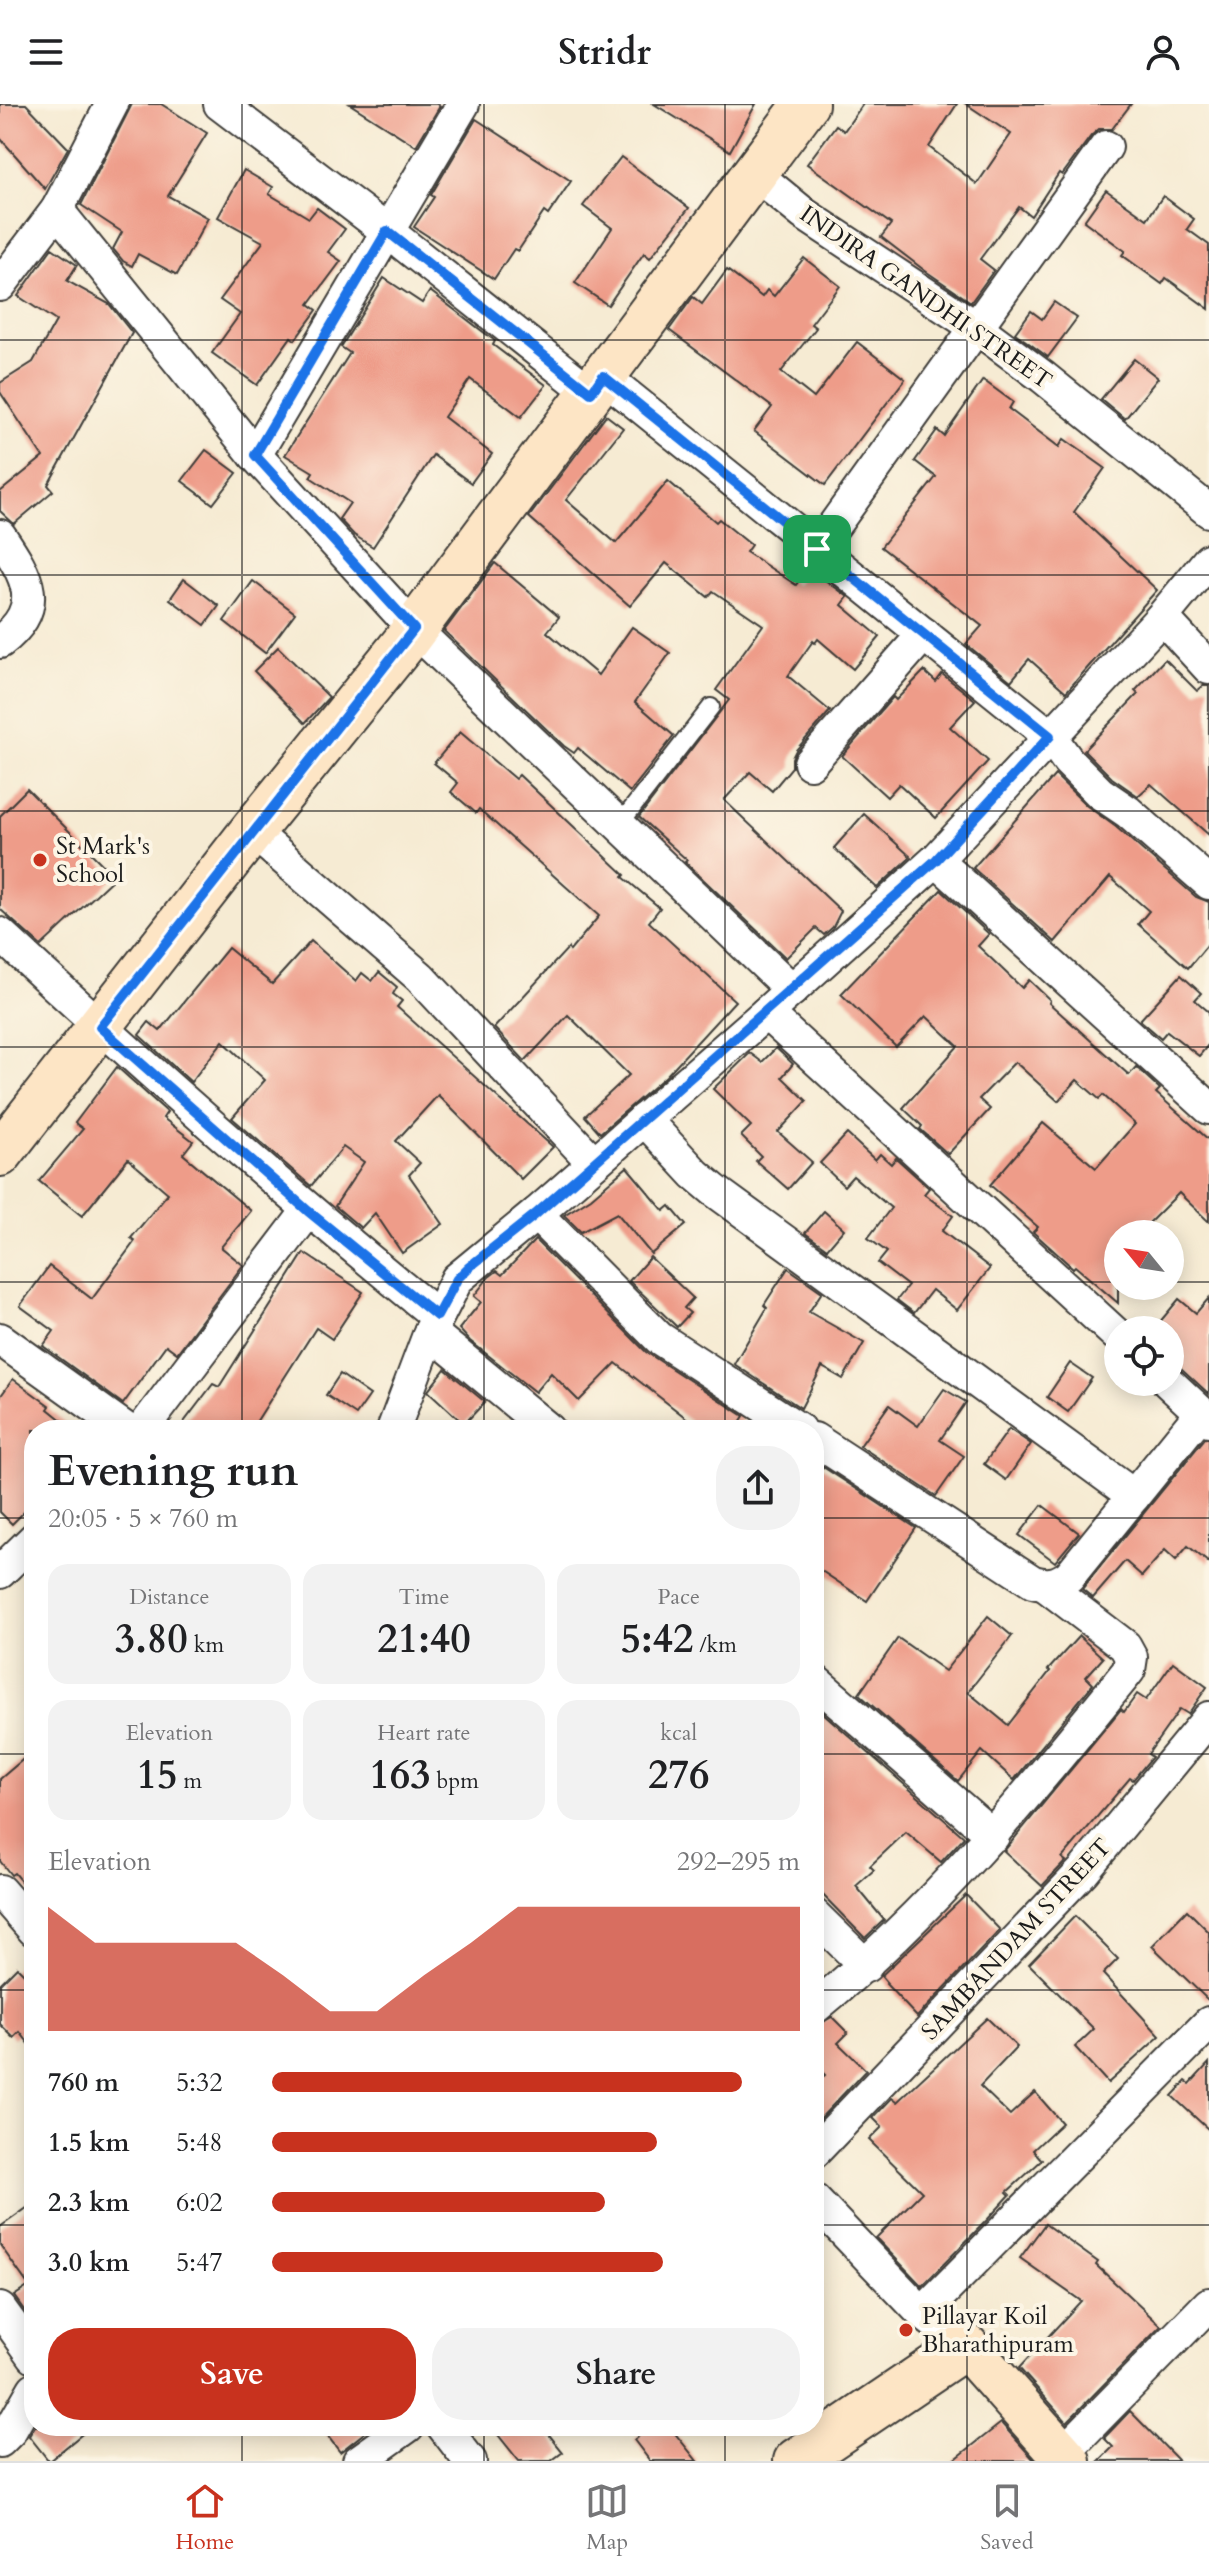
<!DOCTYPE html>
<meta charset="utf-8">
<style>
body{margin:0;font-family:Cardo,serif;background:#f2f2f2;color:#202124;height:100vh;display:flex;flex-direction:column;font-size:30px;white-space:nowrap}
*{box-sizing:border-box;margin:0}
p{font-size:26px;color:#757577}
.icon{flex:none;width:44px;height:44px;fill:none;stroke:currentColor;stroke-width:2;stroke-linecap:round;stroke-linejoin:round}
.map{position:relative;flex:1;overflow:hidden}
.details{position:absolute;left:24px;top:1316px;width:800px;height:1016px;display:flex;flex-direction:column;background:#fff;border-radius:32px;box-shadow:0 4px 20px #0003}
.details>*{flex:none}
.needle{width:52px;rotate:300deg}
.tools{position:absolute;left:1104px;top:1116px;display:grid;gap:16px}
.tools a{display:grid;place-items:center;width:80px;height:80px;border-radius:50%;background:#fff;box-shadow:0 4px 20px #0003;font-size:40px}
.pin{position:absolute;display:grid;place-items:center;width:68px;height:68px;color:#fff;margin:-34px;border-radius:16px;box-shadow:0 4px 12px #0006}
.round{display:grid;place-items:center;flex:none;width:84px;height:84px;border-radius:32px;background:#f2f2f2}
.head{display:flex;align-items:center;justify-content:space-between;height:136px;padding:0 24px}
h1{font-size:44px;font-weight:700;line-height:60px}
.figures{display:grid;grid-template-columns:repeat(3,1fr);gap:12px;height:136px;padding:8px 24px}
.figures div{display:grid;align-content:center;border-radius:20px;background:#f2f2f2;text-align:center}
.figures b{font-size:40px;font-weight:700}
.figures small{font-size:22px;font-weight:400}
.figures p{font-size:22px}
.chart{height:224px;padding:16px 24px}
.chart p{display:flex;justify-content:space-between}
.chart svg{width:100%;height:144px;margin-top:8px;fill:#c8321e;opacity:.7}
.primary-button{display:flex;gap:16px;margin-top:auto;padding:16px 24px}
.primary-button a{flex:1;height:92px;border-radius:32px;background:#c8321e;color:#fff;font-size:32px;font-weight:700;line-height:92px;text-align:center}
.primary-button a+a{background:#f2f2f2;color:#202124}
ul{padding:0 24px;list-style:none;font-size:26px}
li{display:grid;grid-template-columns:128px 96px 1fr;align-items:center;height:60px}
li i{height:20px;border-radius:10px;background:#c8321e}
header{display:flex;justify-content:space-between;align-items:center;height:104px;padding:0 24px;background:#fff;font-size:36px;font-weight:700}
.dock{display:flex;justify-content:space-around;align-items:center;height:112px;border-top:2px solid #e0e0e0;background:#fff;font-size:22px;color:#757577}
.dock a{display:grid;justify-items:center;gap:4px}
.dock .active{color:#c8321e}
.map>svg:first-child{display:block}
.building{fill:#ee9c89}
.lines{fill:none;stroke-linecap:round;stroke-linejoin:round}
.lane-casing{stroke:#3d3b37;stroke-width:20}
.street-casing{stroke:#3d3b37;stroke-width:36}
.secondary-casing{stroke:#3d3b37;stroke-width:48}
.lane{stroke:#fff;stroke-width:16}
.street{stroke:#fff;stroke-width:32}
.secondary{stroke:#fde5c5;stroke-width:44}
.route-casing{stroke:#fff;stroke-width:16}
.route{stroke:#1a73e8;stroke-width:10}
.grid{fill:none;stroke:#1c1c1c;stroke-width:2;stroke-opacity:0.55}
.poi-dot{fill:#c8321e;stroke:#fcf5e5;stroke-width:3}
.labels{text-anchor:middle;stroke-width:8;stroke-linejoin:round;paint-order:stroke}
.street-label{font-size:24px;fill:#1c1c1c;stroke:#fcf5e5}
.poi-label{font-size:24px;fill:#1c1c1c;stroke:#fcf5e5;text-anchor:start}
</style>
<header><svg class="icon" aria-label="menu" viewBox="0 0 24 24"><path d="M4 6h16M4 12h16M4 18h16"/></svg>Stridr<svg class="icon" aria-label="person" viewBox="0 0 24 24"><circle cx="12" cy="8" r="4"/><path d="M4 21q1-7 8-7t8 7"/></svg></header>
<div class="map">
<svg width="1209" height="2357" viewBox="0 0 1209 2357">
<rect width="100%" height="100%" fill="#fcf5e5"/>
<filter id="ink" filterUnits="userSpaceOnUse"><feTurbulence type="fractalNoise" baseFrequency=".0125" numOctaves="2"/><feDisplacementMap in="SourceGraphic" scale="16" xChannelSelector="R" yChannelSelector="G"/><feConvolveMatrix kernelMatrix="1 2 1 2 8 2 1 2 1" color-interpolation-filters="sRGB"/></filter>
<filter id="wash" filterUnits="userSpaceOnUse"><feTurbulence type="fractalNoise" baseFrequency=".006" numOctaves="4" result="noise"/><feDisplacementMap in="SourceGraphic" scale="32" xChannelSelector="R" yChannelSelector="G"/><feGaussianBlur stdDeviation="1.8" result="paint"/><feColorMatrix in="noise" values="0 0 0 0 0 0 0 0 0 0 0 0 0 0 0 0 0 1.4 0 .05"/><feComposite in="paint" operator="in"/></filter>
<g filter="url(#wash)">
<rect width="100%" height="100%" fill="#f6ebd3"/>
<g id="blocks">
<g class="building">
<polygon points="0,0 26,0 68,44 45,85 0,34"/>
<polygon points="132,0 161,0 207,29 168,92 208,114 177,171 138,150 132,162 123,157 113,145 122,128 81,101"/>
<polygon points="350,0 438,0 440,2 416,42"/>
<polygon points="654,0 756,0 730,47"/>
<polygon points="863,0 957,0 929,43 977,80 1011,30 966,0 1131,0 1112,25 1099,25 1091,32 1062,71 1059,69 1031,112 1019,103 980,155 994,166 971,198 924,166 881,133 891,120 807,60 836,21 844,27"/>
<polygon points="476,15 571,77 548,111 544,108 518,147 514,145 494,175 414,123 434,93 431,91"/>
<polygon points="621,53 689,104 650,154 644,149 608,201 575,179 612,124 583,102"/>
<polygon points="244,66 273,83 269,90 309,114 317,104 345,125 328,148 341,157 309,200 317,206 295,236 291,233 257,281 212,249 240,210 220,196 263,138 218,113"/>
<polygon points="1106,86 1147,115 1163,92 1194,115 1187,125 1209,141 1209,205 1166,174 1162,180 1122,151 1125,147 1084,117"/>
<polygon points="52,144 77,161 67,177 109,200 132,229 48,381 53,387 14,420 0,407 0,388 43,353 0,288 0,279 33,258 56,217 18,192"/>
<polygon points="804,154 840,182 811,220 816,224 781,268 814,294 857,238 905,275 825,381 754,327 772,303 669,226 693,193 702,200 727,166 762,193 767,186 774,192"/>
<polygon points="384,174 422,199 430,187 495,237 493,241 546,281 521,313 470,275 444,313 492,350 471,379 433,351 373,443 354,431 339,415 350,399 310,373 313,368 285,351 350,249 341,243"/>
<polygon points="1054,198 1077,214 1048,253 1015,229 1031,207 1042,215"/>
<polygon points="1134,255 1158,274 1125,315 1101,295"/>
<polygon points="983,276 1013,298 1009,305 1059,343 1064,335 1105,364 1074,408 1157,486 1066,588 1029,555 1011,577 966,540 982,522 881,443 936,373 915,357 937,326 944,332"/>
<polygon points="606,311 623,324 566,396 616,439 668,377 716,418 719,415 751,441 746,448 796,481 808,464 836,484 848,493 842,501 880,533 853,565 818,535 815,539 813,537 788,572 830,607 796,646 792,654 792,663 772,687 750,668 724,696 841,807 833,823 824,831 816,824 786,854 685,758 687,756 639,713 729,596 716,586 763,521 713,487 708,493 666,459 630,502 529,413"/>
<polygon points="206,346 237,369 213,400 182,377"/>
<polygon points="495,459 559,513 547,528 598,571 632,523 670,549 635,598 674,632 630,688 578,644 574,649 564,642 444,527"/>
<polygon points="184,475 219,502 205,521 170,495"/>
<polygon points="253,477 295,509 265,549 224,517"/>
<polygon points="278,543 329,593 305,619 254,567"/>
<polygon points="1165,555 1197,587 1203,582 1209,582 1209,731 1151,680 1138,692 1112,674 1084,646 1138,590 1135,587"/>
<polygon points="924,567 936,578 942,570 975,596 950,623 988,657 936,714 899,680 887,693 842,652 893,593 896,596"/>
<polygon points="460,628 515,675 519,671 625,771 623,773 660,804 649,818 735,897 666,972 600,1029 585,1012 629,971 568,911 525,957 494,924 568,844 570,847 599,812 479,705 476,709 451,688 458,679 434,659"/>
<polygon points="1055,671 1087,702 1116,723 1196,793 1209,798 1209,839 1188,864 1138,820 1149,807 1110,773 1055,838 973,764"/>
<polygon points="27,685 115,773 41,842 0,805 0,712"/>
<polygon points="864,710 911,753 877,784 834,744"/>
<polygon points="941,786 989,830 978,842 1022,884 1029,876 1050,896 1049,899 1129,971 1136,963 1160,985 1156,989 1209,1036 1209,1118 1179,1089 1138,1130 1118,1130 1118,1199 1075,1162 1073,1164 1033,1128 1038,1123 990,1081 1043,1019 1096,1064 1135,1020 1103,991 1099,995 1077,976 1058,997 1015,958 979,995 990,1005 948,1050 920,1025 922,1022 903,1004 958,942 926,912 896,943 841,890"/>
<polygon points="311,837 356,877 362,869 372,877 379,868 397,883 393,890 402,897 397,903 553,1043 521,1075 438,991 396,1037 420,1059 409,1071 443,1120 402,1149 375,1109 361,1124 335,1102 364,1058 343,1043 311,1082 232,1014 265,976 223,937 191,978 139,931 149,918 160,927 228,844 272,880"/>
<polygon points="1181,871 1201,889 1195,896 1209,908 1209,940 1199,952 1167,927 1161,934 1140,916"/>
<polygon points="776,944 793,960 782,973 807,997 778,1028 812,1058 788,1085 756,1057 761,1052 741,1032 751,1022 713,985 750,949 762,958"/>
<polygon points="117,963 167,1008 163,1014 193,1037 183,1050 251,1107 221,1143 243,1161 177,1249 166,1241 123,1300 43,1242 54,1227 20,1202 49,1162 92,1195 135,1137 131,1134 168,1089 128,1055 82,1112 39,1077 83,1025 75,1019"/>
<polygon points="847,1030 875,1056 880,1050 891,1060 896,1054 929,1084 924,1090 953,1112 942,1127 990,1164 957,1206 932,1186 914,1209 897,1196 908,1182 878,1159 887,1148 868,1134 891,1104 853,1072 844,1082 820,1059"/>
<polygon points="627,1063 664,1107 670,1102 686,1121 651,1150 617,1109 581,1128 564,1111 591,1094"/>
<polygon points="824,1107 844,1125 827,1145 805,1129"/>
<polygon points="535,1136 646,1248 744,1312 735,1326 684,1326 690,1317 616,1259 579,1297 551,1269 535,1288 470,1237 459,1225 481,1198 474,1192 489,1173 497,1167 502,1171"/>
<polygon points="304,1149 363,1188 332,1235 316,1224 251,1326 178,1326 213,1280 219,1283"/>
<polygon points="650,1153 693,1194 684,1204 690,1209 677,1223 629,1177"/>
<polygon points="788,1164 822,1188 809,1208 864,1239 843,1275 822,1263 801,1304 734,1260 767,1204 764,1201"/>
<polygon points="1209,1194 1209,1290 1181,1264 1170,1259 1170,1226 1153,1226 1179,1195 1196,1209"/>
<polygon points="1070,1259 1092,1274 1068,1308 1047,1293"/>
<polygon points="445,1265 485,1298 464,1320 428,1287"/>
<polygon points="340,1270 370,1291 356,1311 326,1291"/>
<polygon points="13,1275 50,1302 48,1305 74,1326 34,1326 34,1398 12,1420 0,1408 0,1293"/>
<polygon points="944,1285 966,1298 940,1336 964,1352 936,1392 860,1342 889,1301 918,1322"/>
<polygon points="1009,1325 1031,1340 1006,1376 984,1360"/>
<polygon points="1205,1334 1209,1334 1209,1459 1188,1442 1176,1456 1165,1446 1142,1472 1125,1457 1093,1494 1082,1485"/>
<polygon points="820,1361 916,1424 867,1497 814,1462 814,1370"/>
<polygon points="1042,1401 1079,1429 1055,1458 1019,1431"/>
<polygon points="988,1512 1012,1532 968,1588 1008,1621 1050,1567 1048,1566 1079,1532 1103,1554 1086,1573 1093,1580 1014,1676 982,1647 958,1677 859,1590 898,1534 945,1567"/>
<polygon points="1173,1558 1207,1583 1188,1610 1180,1605 1148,1650 1152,1653 1133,1676 1130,1674 1062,1754 1066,1757 1042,1782 1004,1747 1121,1605 1124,1608 1137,1590 1146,1596"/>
<polygon points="814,1601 964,1733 941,1758 906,1728 870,1762 874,1766 856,1782 884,1816 865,1834 814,1782"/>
<polygon points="34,1646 34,1793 14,1769 11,1771 0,1757 0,1675"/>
<polygon points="966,1791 1000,1826 917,1913 886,1880 887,1879 881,1872"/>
<polygon points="1187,1806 1209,1828 1209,1897 1152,1842"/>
<polygon points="1075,1812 1118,1855 1103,1870 1160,1932 1108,1979 1075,1943 1094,1925 1029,1860"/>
<polygon points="17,1863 34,1880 34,1946 20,1928 14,1934 0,1920 0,1880"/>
<polygon points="832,1913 848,1929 838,1939 866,1966 814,2021 814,1981 825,1971 816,1962 814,1964 814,1923"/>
<polygon points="987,1914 1017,1943 980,1982 1010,2011 1035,1988 1062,2019 1033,2046 1042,2056 1007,2088 1010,2091 987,2116 922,2182 876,2134 922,2088 869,2036 882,2023 873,2014 892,1994 897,1998"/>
<polygon points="1209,1959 1209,2026 1172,1992 1186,1977 1190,1980"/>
<polygon points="34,2099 34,2220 14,2192 29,2182 0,2141 0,2123"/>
<polygon points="1045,2120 1098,2158 1096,2161 1161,2222 1067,2318 1019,2264 1081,2197 1020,2154"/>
<polygon points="1130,2307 1179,2357 1099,2357 1113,2343 1104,2334"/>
<polygon points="1001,2319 1035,2357 953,2357"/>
<polygon points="35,2322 92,2322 49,2357 29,2332"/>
<polygon points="320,2322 373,2322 340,2348"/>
<polygon points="491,2322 542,2322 563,2348 551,2357 519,2357"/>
<polygon points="651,2322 669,2322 697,2357 650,2357 634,2336"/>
</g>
</g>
</g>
<g filter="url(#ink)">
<use href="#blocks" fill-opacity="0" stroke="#3d3b37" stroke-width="2"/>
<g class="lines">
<g class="lane-casing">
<polyline id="lane" points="619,721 711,603"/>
</g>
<g class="street-casing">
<g id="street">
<polyline points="220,0 387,127 591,289"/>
<polyline points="754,69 804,110 977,224 1043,273 1209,407"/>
<polyline points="57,106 255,351 414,525 792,886"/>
<polyline points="0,181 57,106 112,0"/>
<polyline points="603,272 1050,632 1068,657 1100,689 1128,708 1209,779"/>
<polyline points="255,351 463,0"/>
<path d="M 0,432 C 28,473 46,503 0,538"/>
<polyline points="817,445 1106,43"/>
<polyline points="1162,513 1209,564"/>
<polyline points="810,659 924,530"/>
<polyline points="252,727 420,873 594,1059"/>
<polyline points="936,756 1209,1004"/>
<path d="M 0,830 C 142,962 287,1090 437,1212"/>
<polyline points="766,909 1118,1232"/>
<polyline points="644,1015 695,1070 714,1086 1134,1392"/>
<polyline points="536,1110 659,1234 800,1326"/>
<polyline points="430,1228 549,1326"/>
<polyline points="0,1235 127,1326"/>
<polyline points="1168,1278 1209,1316"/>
<polyline points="142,1326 308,1107"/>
<polyline points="393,1326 430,1228 457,1175 536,1110 766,909 936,756 1162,513 1209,456"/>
<path d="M 814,1335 L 1033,1478 C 1048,1482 1056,1481 1069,1472 L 1201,1309"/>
<polyline points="0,1468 34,1435"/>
<polyline points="814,1576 993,1732"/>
<polyline points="0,1787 34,1826"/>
<polyline points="814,1811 866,1862"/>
<path d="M 814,1904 C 936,1805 1031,1687 1129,1566 L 1131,1553 L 1125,1542 L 1045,1481"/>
<polyline points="814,2048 1083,1767 1209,1614"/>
<polyline points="814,2096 922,2209 966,2242"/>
<polyline points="0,2205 34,2252"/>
<polyline points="922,2209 1209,1919"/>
<polyline points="443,2322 470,2357"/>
<polyline points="0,2337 10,2327 34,2285"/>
<polyline points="1062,2350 1209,2200"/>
<polyline points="359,2357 408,2322"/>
</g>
</g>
<g class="secondary-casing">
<g id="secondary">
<polyline points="0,1050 252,727 405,538 806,0"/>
<polyline points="796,2357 966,2242 1068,2357"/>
</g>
</g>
<use href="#lane" class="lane"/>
<use href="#street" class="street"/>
<use href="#secondary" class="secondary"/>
</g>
</g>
<g class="lines" filter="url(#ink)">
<g class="route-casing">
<polygon id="route" points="387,127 591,289 603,272 1050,632 936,756 536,1110 468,1164 457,1175 437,1212 308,1107 100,923 414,525 255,351"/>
</g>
<use href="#route" class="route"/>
</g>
<path class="grid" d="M 242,0 L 242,1326M 484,0 L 484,1326M 725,0 L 725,1326M 967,0 L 967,2357M 0,236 L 1209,236M 0,471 L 1209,471M 0,707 L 1209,707M 0,943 L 1209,943M 0,1178 L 1118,1178M 1170,1178 L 1209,1178M 0,1414 L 34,1414M 814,1414 L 1209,1414M 0,1650 L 34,1650M 814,1650 L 1209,1650M 0,1886 L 34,1886M 814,1886 L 1209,1886M 0,2121 L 34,2121M 814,2121 L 1209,2121M 242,2322 L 242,2357M 484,2322 L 484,2357M 725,2322 L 725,2357"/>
<g class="poi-dot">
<circle cx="40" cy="756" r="8"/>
<circle cx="906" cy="2226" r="8"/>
</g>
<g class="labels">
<g class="street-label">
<text transform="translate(926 193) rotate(35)" y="8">INDIRA GANDHI STREET</text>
<text transform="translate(1016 1835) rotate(-47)" y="8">SAMBANDAM STREET</text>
</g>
<g class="poi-label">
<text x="56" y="750">St Mark's<tspan x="56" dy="28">School</tspan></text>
<text x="922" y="2220">Pillayar Koil<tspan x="922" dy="28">Bharathipuram</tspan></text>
</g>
</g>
</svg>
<div class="tools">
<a><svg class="needle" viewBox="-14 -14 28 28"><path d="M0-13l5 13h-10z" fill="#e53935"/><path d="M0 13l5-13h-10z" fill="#757577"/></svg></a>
<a><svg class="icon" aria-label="locate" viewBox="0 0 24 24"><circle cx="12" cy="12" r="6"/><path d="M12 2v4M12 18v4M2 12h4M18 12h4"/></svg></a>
</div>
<div class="pin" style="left:817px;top:445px;background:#1e9e55"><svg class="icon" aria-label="arrive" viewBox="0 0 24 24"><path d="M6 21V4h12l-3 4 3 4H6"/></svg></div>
<section class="details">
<div class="head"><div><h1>Evening run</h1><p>20:05 · 5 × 760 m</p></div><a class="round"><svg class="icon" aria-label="share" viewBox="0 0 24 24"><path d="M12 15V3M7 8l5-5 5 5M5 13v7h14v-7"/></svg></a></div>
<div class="figures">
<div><p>Distance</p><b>3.80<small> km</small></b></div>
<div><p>Time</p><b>21:40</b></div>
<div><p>Pace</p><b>5:42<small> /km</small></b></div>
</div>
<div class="figures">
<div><p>Elevation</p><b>15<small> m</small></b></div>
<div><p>Heart rate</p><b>163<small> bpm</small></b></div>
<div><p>kcal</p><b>276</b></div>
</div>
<div class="chart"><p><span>Elevation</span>292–295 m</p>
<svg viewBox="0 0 160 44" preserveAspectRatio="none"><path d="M0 44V6L10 17L20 17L30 17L40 17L50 27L60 38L70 38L80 27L90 17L100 6L110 6L120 6L130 6L140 6L150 6L160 6V44z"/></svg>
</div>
<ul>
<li><b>760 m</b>5:32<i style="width:89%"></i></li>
<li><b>1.5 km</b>5:48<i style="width:73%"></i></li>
<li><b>2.3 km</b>6:02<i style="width:63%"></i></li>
<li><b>3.0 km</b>5:47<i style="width:74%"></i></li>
</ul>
<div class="primary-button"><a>Save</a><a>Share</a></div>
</section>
</div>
<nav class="dock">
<a class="active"><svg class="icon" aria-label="home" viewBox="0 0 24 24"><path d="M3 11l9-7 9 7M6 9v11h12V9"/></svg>Home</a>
<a><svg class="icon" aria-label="map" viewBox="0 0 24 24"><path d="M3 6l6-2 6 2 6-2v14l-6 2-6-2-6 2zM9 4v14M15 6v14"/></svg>Map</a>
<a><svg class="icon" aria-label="saved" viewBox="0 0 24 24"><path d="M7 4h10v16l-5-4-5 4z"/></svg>Saved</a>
</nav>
